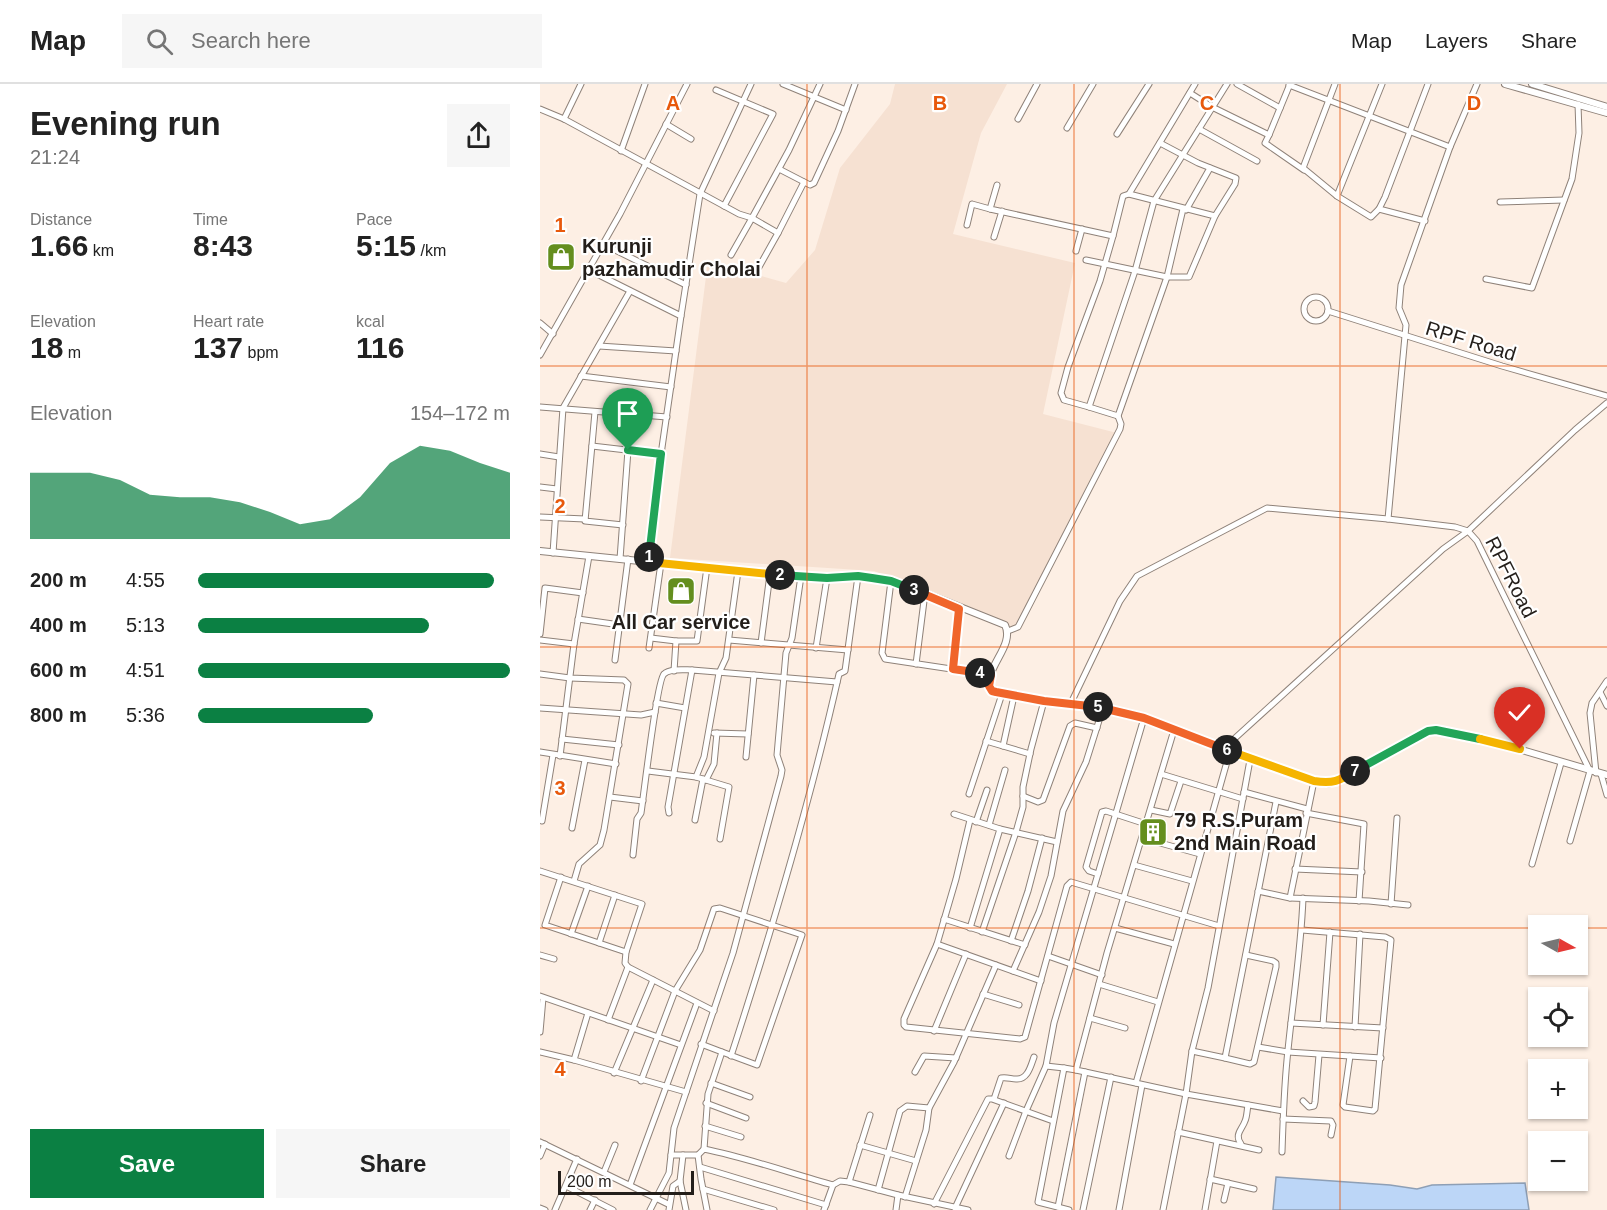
<!DOCTYPE html>
<meta charset="utf-8">
<style>
body{margin:0;font-family:Arial,sans-serif;background:#f6f6f6;color:#222;height:100vh;display:flex;flex-direction:column;font-size:22px;white-space:nowrap}
*{box-sizing:border-box;margin:0}
p{font-size:20px;color:#767676}
.icon{flex:none;width:33px;height:33px;fill:none;stroke:currentColor;stroke-width:2;stroke-linecap:round;stroke-linejoin:round}
.map{position:relative;flex:1;overflow:hidden}
.side{display:flex;flex-direction:column;background:#fff;width:540px}
.side>*{flex:none}
.needle{width:39px;rotate:98deg}
.tools{position:absolute;left:988px;top:831px;display:grid;gap:12px}
.tools a{display:grid;place-items:center;width:60px;height:60px;border-radius:0px;background:#fff;box-shadow:0 2px 4px #0004;font-size:30px}
.scale{position:absolute;left:18px;bottom:15px;width:136px;box-sizing:border-box;padding-left:6px;border:3px solid #231e1a;border-top:0;font-size:16px;line-height:21px;white-space:nowrap;color:#231e1a;-webkit-text-stroke:4px #fff;paint-order:stroke}
.pin{position:absolute;display:grid;place-items:center;width:51px;height:51px;color:#fff;margin:-62px -26px;border-radius:50% 50% 50% 0;rotate:-45deg;box-shadow:0 0 6px #0007}
.pin .icon{rotate:45deg}
.km{position:absolute;width:30px;height:30px;margin:-15px;border-radius:50%;background:#222;color:#fff;font-size:16px;line-height:30px;text-align:center}
.round{display:grid;place-items:center;flex:none;width:63px;height:63px;border-radius:0px;background:#f6f6f6}
.overview{display:flex;align-items:center;justify-content:space-between;height:102px;padding:0 30px}
h1{font-size:33px;font-weight:700;line-height:45px}
.metrics{display:grid;grid-template-columns:repeat(3,1fr);gap:9px;height:102px;padding:6px 30px}
.metrics div{display:grid;align-content:center}
.metrics b{font-size:30px;font-weight:700}
.metrics small{font-size:16px;font-weight:400}
.metrics p{font-size:16px}
.chart{height:168px;padding:12px 30px}
.chart p{display:flex;justify-content:space-between}
.chart svg{width:100%;height:108px;margin-top:6px;fill:#0b8043;opacity:.7}
.action{display:flex;gap:12px;margin-top:auto;padding:12px 30px}
.action a{flex:1;height:69px;border-radius:0px;background:#0b8043;color:#fff;font-size:24px;font-weight:700;line-height:69px;text-align:center}
.action a+a{background:#f6f6f6;color:#222}
ul{padding:0 30px;list-style:none;font-size:20px}
li{display:grid;grid-template-columns:96px 72px 1fr;align-items:center;height:45px}
li i{height:15px;border-radius:8px;background:#0b8043}
header{display:flex;align-items:center;gap:36px;box-sizing:border-box;height:84px;padding:0 30px;background:#fff;border-bottom:2px solid #e0e0e0}
header strong{font-size:28px}
nav{display:flex;gap:33px;margin-inline-start:auto;font-size:21px}
.search{width:420px;height:54px;background:#f6f6f6;display:flex;align-items:center;gap:15px;box-sizing:border-box;padding:0 21px;border-radius:0px;color:#767676;font-size:22px}
main{display:flex;flex:1;min-height:0}
.map>svg:first-child{display:block}
.built{fill:#f6e1d2}
.water{fill:#bcd6f7;stroke:#8e9fb5;stroke-width:1.5}
.lines{fill:none;stroke-linecap:round;stroke-linejoin:round}
.minor-casing{stroke:#8f8279;stroke-width:7}
.major-casing{stroke:#8f8279;stroke-width:8}
.minor{stroke:#fff;stroke-width:5}
.major{stroke:#fff;stroke-width:6}
.split-1-casing{stroke:#fff;stroke-width:12}
.split-2-casing{stroke:#fff;stroke-width:12}
.split-3-casing{stroke:#fff;stroke-width:12}
.split-4-casing{stroke:#fff;stroke-width:12}
.split-5-casing{stroke:#fff;stroke-width:12}
.split-6-casing{stroke:#fff;stroke-width:12}
.split-7-casing{stroke:#fff;stroke-width:12}
.split-8-casing{stroke:#fff;stroke-width:12}
.split-9-casing{stroke:#fff;stroke-width:12}
.split-1{stroke:#22a559;stroke-width:8}
.split-2{stroke:#f5b400;stroke-width:8}
.split-3{stroke:#22a559;stroke-width:8}
.split-4{stroke:#f0652b;stroke-width:8}
.split-5{stroke:#f0652b;stroke-width:8}
.split-6{stroke:#f0652b;stroke-width:8}
.split-7{stroke:#f5b400;stroke-width:8}
.split-8{stroke:#22a559;stroke-width:8}
.split-9{stroke:#f5b400;stroke-width:8}
.grid{fill:none;stroke:#e8590c;stroke-width:1.5;stroke-opacity:0.55}
.labels{text-anchor:middle;stroke-width:4.5;stroke-linejoin:round;paint-order:stroke}
.poi-label{font-size:20px;font-weight:bold;fill:#231e1a;stroke:#fff;text-anchor:start}
.street-label{font-size:20px;fill:#231e1a;stroke:#fff}
.grid-label{font-size:20px;text-anchor:middle;font-weight:bold;fill:#e8590c;stroke:#fff;stroke-width:4.5;stroke-linejoin:round;paint-order:stroke}
</style>
<header>
<strong>Map</strong>
<div class="search"><svg class="icon" aria-label="search" viewBox="0 0 24 24"><circle cx="10" cy="10" r="6"/><path d="M15 15l6 6"/></svg>Search here</div>
<nav><a>Map</a><a>Layers</a><a>Share</a></nav>
</header>
<main>
<section class="side">
<div class="overview"><div><h1>Evening run</h1><p>21:24</p></div><a class="round"><svg class="icon" aria-label="share" viewBox="0 0 24 24"><path d="M12 15V3M7 8l5-5 5 5M5 13v7h14v-7"/></svg></a></div>
<div class="metrics">
<div><p>Distance</p><b>1.66<small> km</small></b></div>
<div><p>Time</p><b>8:43</b></div>
<div><p>Pace</p><b>5:15<small> /km</small></b></div>
</div>
<div class="metrics">
<div><p>Elevation</p><b>18<small> m</small></b></div>
<div><p>Heart rate</p><b>137<small> bpm</small></b></div>
<div><p>kcal</p><b>116</b></div>
</div>
<div class="chart"><p><span>Elevation</span>154–172 m</p>
<svg viewBox="0 0 160 44" preserveAspectRatio="none"><path d="M0 44V17L10 17L20 17L30 20L40 26L50 27L60 27L70 29L80 33L90 38L100 36L110 27L120 13L130 6L140 8L150 13L160 17V44z"/></svg>
</div>
<ul>
<li><b>200 m</b>4:55<i style="width:95%"></i></li>
<li><b>400 m</b>5:13<i style="width:74%"></i></li>
<li><b>600 m</b>4:51<i style="width:100%"></i></li>
<li><b>800 m</b>5:36<i style="width:56%"></i></li>
</ul>
<div class="action"><a>Save</a><a>Share</a></div>
</section>
<div class="map">
<svg width="1067" height="1126" viewBox="0 0 1067 1126">
<rect width="100%" height="100%" fill="#fdefe4"/>
<polygon class="built" points="355,0 467,0 441,49 413,150 535,179 503,330 577,349 480,546 334,487 130,474 168,177 246,199 275,166 300,84 350,20"/>
<polygon class="water" points="736,1093 850,1101 877,1105 892,1101 985,1099 989,1126 733,1126"/>
<g class="lines">
<g class="minor-casing">
<g id="minor">
<polyline points="243,0 306,26"/>
<polyline points="697,0 740,24"/>
<polyline points="795,0 763,84 797,112 831,133 839,125 845,113 888,0"/>
<polyline points="749,1 910,63 861,201 859,224 866,241 848,435"/>
<polyline points="176,6 233,30 184,122"/>
<polyline points="650,9 672,23 729,51 750,0"/>
<polyline points="0,25 24,35 199,130 212,134 249,66 280,0"/>
<polyline points="24,35 41,0"/>
<polyline points="478,35 497,0"/>
<polyline points="126,40 151,55"/>
<polyline points="527,44 553,0"/>
<polyline points="659,45 717,77"/>
<polyline points="577,50 609,0"/>
<polyline points="729,51 725,59 764,86"/>
<polyline points="620,59 658,79 696,94 695,100 675,132"/>
<polyline points="910,63 937,0"/>
<polyline points="81,67 105,0"/>
<polyline points="239,85 270,101 274,99 298,47 315,0"/>
<polyline points="457,101 450,125 573,152 560,197 528,283 521,309 524,316 549,323 595,187 614,117 687,0"/>
<polyline points="797,112 842,0"/>
<polyline points="960,118 1024,116"/>
<polyline points="839,125 885,137"/>
<polyline points="646,126 670,84"/>
<polyline points="427,141 432,120 450,125"/>
<polyline points="573,152 583,112 589,110 655,0"/>
<polyline points="454,153 462,127"/>
<polyline points="63,160 146,201"/>
<polyline points="536,167 542,145"/>
<polyline points="191,171 212,134 238,149 264,98"/>
<polyline points="546,176 627,193 649,193 675,132 589,110"/>
<polyline points="219,183 238,149"/>
<polyline points="49,186 141,232 116,405 109,478"/>
<polyline points="946,195 992,204 1032,95 1039,49 1038,20"/>
<circle cx="776" cy="225" r="12"/>
<polyline points="788,227 962,282 1067,312"/>
<polyline points="141,232 160,110 211,0"/>
<polyline points="0,239 13,250"/>
<polyline points="59,262 136,267"/>
<polyline points="0,271 80,130 147,0"/>
<polyline points="41,292 131,303"/>
<polyline points="0,323 127,333"/>
<polyline points="549,323 578,332 627,193 643,125"/>
<polyline points="55,328 45,437 83,441"/>
<polyline points="52,362 121,370"/>
<polyline points="0,370 19,373"/>
<polyline points="0,403 17,405"/>
<polyline points="0,433 45,435"/>
<polyline points="13,469 23,324 90,207"/>
<polyline points="80,475 88,366"/>
<polyline points="351,497 342,569 345,575 451,591"/>
<polyline points="38,535 80,541"/>
<polyline points="468,547 478,543 580,345 581,340 578,332"/>
<polyline points="0,550 5,504 43,509"/>
<polyline points="111,554 136,557 157,557 167,483"/>
<polyline points="0,556 34,560"/>
<polyline points="189,556 308,566"/>
<polyline points="221,559 230,490"/>
<polyline points="109,564 121,479"/>
<polyline points="276,564 287,494"/>
<polyline points="75,576 88,475"/>
<polyline points="376,580 385,509"/>
<polyline points="413,585 419,524"/>
<polyline points="134,587 136,557"/>
<polyline points="0,590 30,594 84,596 88,600 64,746 60,761 39,780 34,797"/>
<polyline points="1060,608 1067,622"/>
<polyline points="116,619 145,624"/>
<polyline points="531,619 580,517 597,492 727,424 848,435 915,443 928,447 1035,346 1067,319"/>
<polyline points="0,624 101,631 115,628"/>
<polyline points="634,646 567,869 536,986 646,1010 652,967 668,904 710,676"/>
<polyline points="174,649 208,650"/>
<polyline points="22,655 79,661"/>
<polyline points="446,657 490,670"/>
<polyline points="463,662 474,612"/>
<polyline points="683,665 903,465 928,447 937,457 1050,687 1030,757"/>
<polyline points="0,668 76,680"/>
<polyline points="20,672 34,560 49,472"/>
<polyline points="206,673 214,591 297,598"/>
<polyline points="108,687 156,693"/>
<polyline points="1056,689 1050,629 1052,619 1067,597"/>
<polyline points="621,690 703,715"/>
<polyline points="1061,690 1067,711"/>
<polyline points="166,696 174,680 177,649"/>
<polyline points="774,697 750,814 829,817 868,821"/>
<polyline points="704,708 767,725"/>
<polyline points="429,710 462,610"/>
<polyline points="483,712 498,718 503,716 530,642 535,639 557,644"/>
<polyline points="70,713 103,717"/>
<polyline points="611,726 630,730 641,697"/>
<polyline points="129,729 128,723 152,586 214,591"/>
<polyline points="766,729 824,740 819,817"/>
<polyline points="414,730 460,745 517,758"/>
<polyline points="155,736 163,695"/>
<polyline points="430,736 416,795 397,860 364,935 364,941 366,943 480,955 485,953 527,802 531,798 679,842"/>
<polyline points="2,737 13,671"/>
<polyline points="436,738 447,706"/>
<polyline points="449,741 465,686"/>
<polyline points="32,744 45,676"/>
<polyline points="602,754 660,770"/>
<polyline points="180,755 189,703 156,693 164,673 179,589 186,574 198,487"/>
<path d="M 93,771 L 97,735 L 101,729 C 104,710 117,596 124,590 C 130,584 145,586 152,586"/>
<polyline points="992,780 1021,679"/>
<polyline points="594,781 652,797"/>
<polyline points="755,785 822,788"/>
<polyline points="0,787 102,820 86,868 85,879 88,883 68,936"/>
<polyline points="558,790 549,787 546,783 562,728 566,727 606,740"/>
<polyline points="21,793 5,841 86,868"/>
<polyline points="718,807 750,814"/>
<polyline points="851,820 857,734"/>
<polyline points="404,835 485,861"/>
<polyline points="430,844 460,745"/>
<polyline points="575,844 634,860"/>
<polyline points="762,846 845,853 851,856 835,1025 833,1027 805,1023 803,1021 810,972"/>
<polyline points="442,848 476,748 483,723 483,703 491,665 504,617"/>
<polyline points="31,850 48,802"/>
<polyline points="471,857 488,807 502,754"/>
<polyline points="59,859 75,811"/>
<polyline points="397,860 501,897"/>
<polyline points="0,871 14,875"/>
<polyline points="508,872 562,891"/>
<polyline points="88,883 174,927"/>
<polyline points="473,887 499,828 511,792 523,727 546,678 563,624"/>
<polyline points="559,900 618,918"/>
<polyline points="443,910 479,921"/>
<polyline points="0,912 141,961"/>
<polyline points="550,934 585,944"/>
<polyline points="751,939 843,944"/>
<polyline points="783,941 790,848"/>
<polyline points="815,943 820,850"/>
<polyline points="394,947 426,870"/>
<polyline points="0,948 3,914"/>
<polyline points="161,960 182,968 168,1010 164,1065"/>
<polyline points="718,963 748,968 841,974"/>
<polyline points="652,967 685,974 736,718"/>
<polyline points="0,968 34,976 146,1008"/>
<path d="M 191,972 C 232,846 270,719 299,590 L 305,587 L 318,492"/>
<polyline points="685,974 710,980 714,978 736,883 736,879 733,877 706,871"/>
<polyline points="34,976 48,929"/>
<polyline points="506,982 524,984"/>
<polyline points="375,988 384,972 416,974"/>
<polyline points="74,989 113,896"/>
<polyline points="101,997 135,907 160,866 174,825 180,824 262,851 217,981 182,968"/>
<polyline points="171,999 210,1013"/>
<polyline points="596,999 690,667"/>
<path d="M 454,1015 L 461,994 C 467,993 471,995 476,995 C 488,996 491,981 494,973"/>
<polyline points="763,1017 769,1023 774,1022 775,1018 779,971"/>
<polyline points="166,1019 206,1034"/>
<polyline points="743,1035 791,1037 793,1041 791,1051"/>
<polyline points="165,1042 201,1053"/>
<polyline points="638,1048 719,1066"/>
<polyline points="0,1058 128,1120"/>
<path d="M 701,1060 C 694,1050 702,1046 705,1037 C 707,1033 707,1026 708,1021"/>
<polyline points="320,1061 376,1077"/>
<path d="M 742,1068 C 743,1037 744,1007 747,976 C 752,922 761,868 763,814"/>
<path d="M 131,1071 L 158,1071 L 164,1065 C 208,1074 250,1089 293,1101 L 284,1126"/>
<polyline points="143,1071 140,1097 146,1126"/>
<polyline points="158,1071 161,1095 167,1126"/>
<polyline points="0,1072 5,1060"/>
<polyline points="469,1072 486,1027 506,982 514,939 604,634"/>
<polyline points="160,1083 286,1121"/>
<polyline points="64,1088 75,1061"/>
<polyline points="670,1095 714,1105"/>
<polyline points="309,1098 330,1031"/>
<polyline points="90,1101 157,919"/>
<polyline points="293,1101 300,1097 309,1098 358,1111 428,1126"/>
<polyline points="26,1102 73,1126"/>
<polyline points="163,1105 234,1126"/>
<polyline points="338,1106 360,1027 367,1022 389,1024"/>
<polyline points="365,1113 386,1046 389,1024 414,978 456,881"/>
<polyline points="684,1116 688,1099"/>
<polyline points="394,1120 448,1015 452,1015 513,1037"/>
<polyline points="518,1123 545,988"/>
<polyline points="0,1124 5,1126"/>
<polyline points="415,1124 464,1019"/>
<polyline points="15,1126 37,1075"/>
<polyline points="50,1126 55,1116"/>
<polyline points="110,1126 129,1089 134,1044 193,869 241,692 242,686 237,671 246,569 252,554 261,492"/>
<polyline points="129,1126 133,1102 140,1097"/>
<polyline points="356,1126 358,1111"/>
<polyline points="529,1126 498,1118 524,984 536,986"/>
<polyline points="543,1126 571,993"/>
<polyline points="579,1126 602,1001"/>
<polyline points="623,1126 646,1010 743,1027"/>
<polyline points="665,1126 677,1057"/>
</g>
</g>
<g class="major-casing">
<g id="major">
<polyline points="965,0 1067,29"/>
<polyline points="992,0 1067,23"/>
<path d="M 0,467 L 230,490 L 287,494 L 318,492 L 332,494 L 351,497 L 385,509 L 465,541 C 476,563 440,586 452,607 L 504,617 L 531,619 L 583,628 L 774,697 L 788,700 L 800,696 L 864,659 L 892,646 L 965,661 L 1067,691"/>
</g>
</g>
<use href="#minor" class="minor"/>
<use href="#major" class="major"/>
</g>
<g class="lines">
<g class="split-1-casing">
<polyline id="split-1" points="88,366 121,370 109,473"/>
</g>
<g class="split-2-casing">
<polyline id="split-2" points="109,473 109,478 240,491"/>
</g>
<g class="split-3-casing">
<polyline id="split-3" points="240,491 287,494 318,492 332,494 351,497 374,506"/>
</g>
<g class="split-4-casing">
<polyline id="split-4" points="374,506 419,525 413,585 440,589"/>
</g>
<g class="split-5-casing">
<polyline id="split-5" points="440,589 451,591 449,602 452,607 456,608 504,617 558,623"/>
</g>
<g class="split-6-casing">
<polyline id="split-6" points="558,623 604,634 687,666"/>
</g>
<g class="split-7-casing">
<path id="split-7" d="M 687,666 L 774,697 C 793,700 799,697 815,687"/>
</g>
<g class="split-8-casing">
<polyline id="split-8" points="815,687 888,647 896,646 940,655"/>
</g>
<g class="split-9-casing">
<polyline id="split-9" points="940,655 980,665"/>
</g>
<use href="#split-1" class="split-1"/>
<use href="#split-2" class="split-2"/>
<use href="#split-3" class="split-3"/>
<use href="#split-4" class="split-4"/>
<use href="#split-5" class="split-5"/>
<use href="#split-6" class="split-6"/>
<use href="#split-7" class="split-7"/>
<use href="#split-8" class="split-8"/>
<use href="#split-9" class="split-9"/>
</g>
<path class="grid" d="M 267,0 L 267,1126M 534,0 L 534,1126M 800,0 L 800,1126M 0,282 L 1067,282M 0,563 L 1067,563M 0,844 L 999,844M 1038,844 L 1067,844"/>
<defs>
<g id="shop-square" transform="scale(1.5)"><rect x="-9" y="-9" width="18" height="18" rx="4" fill="#648e1e" stroke="#fff"/><path d="M-5-2.5h2.3a2.7 3.5 0 0 1 5.4 0H5L5.5 6h-11ZM-1.5-2.5h3a1.5 2.3 0 0 0-3 0Z" fill="#fff"/></g>
<g id="building-square" transform="scale(1.5)"><rect x="-9" y="-9" width="18" height="18" rx="4" fill="#648e1e" stroke="#fff"/><path d="M-4-6H4V6H1V3H-1V6H-4ZM-2.5-4.3h1.7v1.8h-1.7ZM.8-4.3h1.7v1.8H.8ZM-2.5-1h1.7V.8h-1.7ZM.8-1h1.7V.8H.8Z" fill="#fff"/></g>
</defs>
<g fill-rule="evenodd">
<use href="#shop-square" x="21" y="173"/>
<use href="#shop-square" x="141" y="507"/>
<use href="#building-square" x="613" y="748"/>
</g>
<g class="labels">
<g class="poi-label">
<text x="42" y="169">Kurunji<tspan x="42" dy="23">pazhamudir Cholai</tspan></text>
<text x="141" y="545" text-anchor="middle">All Car service</text>
<text x="634" y="743">79 R.S.Puram<tspan x="634" dy="23">2nd Main Road</tspan></text>
</g>
<g class="street-label">
<text transform="translate(931 257) rotate(17)" y="7">RPF Road</text>
<text transform="translate(971 493) rotate(63)" y="7">RPFRoad</text>
</g>
</g>
<g class="grid-label">
<text x="133" y="26">A</text>
<text x="400" y="26">B</text>
<text x="667" y="26">C</text>
<text x="934" y="26">D</text>
<text x="20" y="148">1</text>
<text x="20" y="429">2</text>
<text x="20" y="711">3</text>
<text x="20" y="992">4</text>
</g>
</svg>
<div class="tools">
<a><svg class="needle" viewBox="-14 -14 28 28"><path d="M0-13l5 13h-10z" fill="#e53935"/><path d="M0 13l5-13h-10z" fill="#767676"/></svg></a>
<a><svg class="icon" aria-label="locate" viewBox="0 0 24 24"><circle cx="12" cy="12" r="6"/><path d="M12 2v4M12 18v4M2 12h4M18 12h4"/></svg></a>
<a>+</a>
<a>−</a>
</div>
<div class="scale">200 m</div>
<div class="pin" style="left:88px;top:366px;background:#1e9e55"><svg class="icon" aria-label="arrive" viewBox="0 0 24 24"><path d="M6 21V4h12l-3 4 3 4H6"/></svg></div>
<div class="pin" style="left:980px;top:665px;background:#d93025"><svg class="icon" aria-label="check" viewBox="0 0 24 24"><path d="M5 12l5 5 9-10"/></svg></div>
<b class="km" style="left:109px;top:473px">1</b>
<b class="km" style="left:240px;top:491px">2</b>
<b class="km" style="left:374px;top:506px">3</b>
<b class="km" style="left:440px;top:589px">4</b>
<b class="km" style="left:558px;top:623px">5</b>
<b class="km" style="left:687px;top:666px">6</b>
<b class="km" style="left:815px;top:687px">7</b>
</div>
</main>
